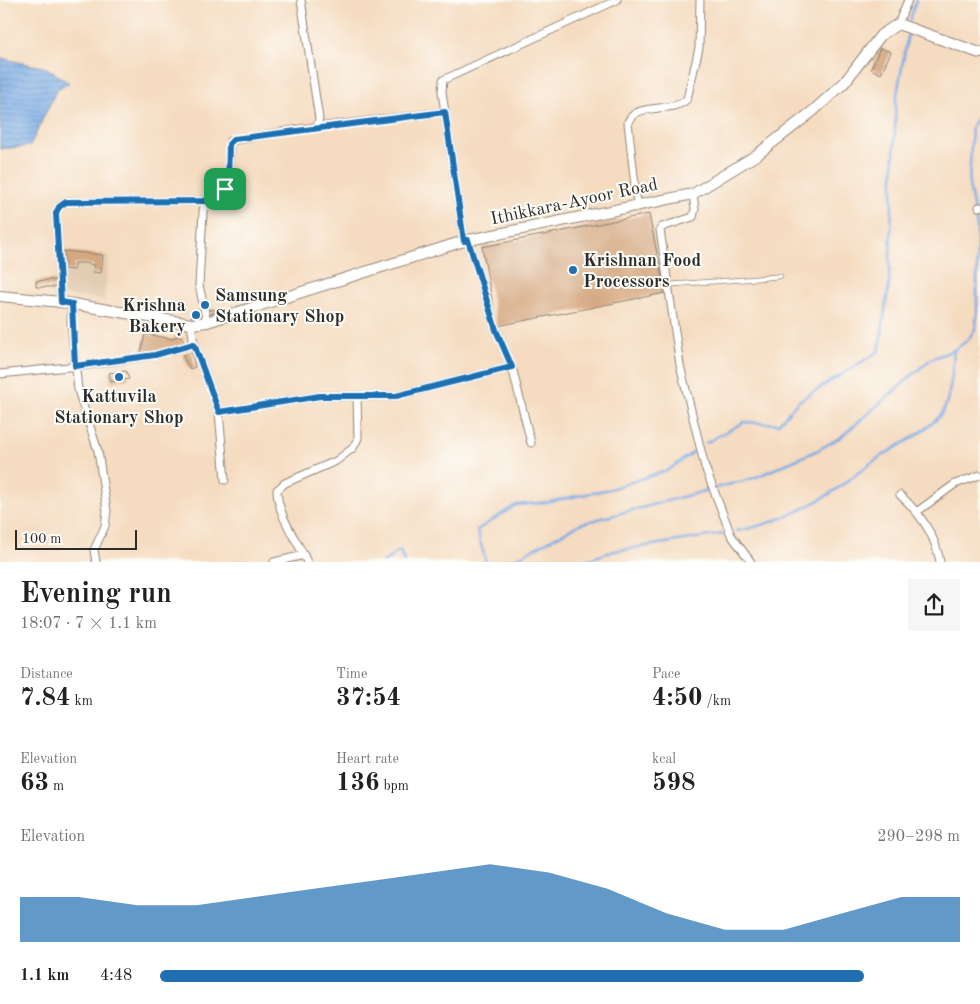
<!DOCTYPE html>
<meta charset="utf-8">
<style>
body{margin:0;font-family:"Old Standard TT",serif;background:#f6f6f6;color:#202124;height:100vh;display:flex;flex-direction:column;font-size:19px;white-space:nowrap}
*{box-sizing:border-box;margin:0}
p{font-size:16px;color:#757577}
.icon{flex:none;width:28px;height:28px;fill:none;stroke:currentColor;stroke-width:2;stroke-linecap:round;stroke-linejoin:round}
.map{position:relative;height:562px;overflow:hidden}
.side{display:flex;flex-direction:column;background:#fff;flex:1}
.side>*{flex:none}
.scale{position:absolute;left:15px;bottom:12px;width:122px;box-sizing:border-box;padding-left:5px;border:2px solid #2b2b2b;border-top:0;font-size:14px;line-height:18px;white-space:nowrap;color:#2b2b2b;-webkit-text-stroke:4px #fdfcf7;paint-order:stroke}
.pin{position:absolute;display:grid;place-items:center;width:42px;height:42px;color:#fff;margin:-21px;border-radius:10px;box-shadow:0 2px 8px #0006}
.round{display:grid;place-items:center;flex:none;width:52px;height:52px;border-radius:0px;background:#f6f6f6}
.head{display:flex;align-items:center;justify-content:space-between;height:85px;padding:0 20px}
h1{font-size:28px;font-weight:700;line-height:38px}
.figures{display:grid;grid-template-columns:repeat(3,1fr);gap:8px;height:85px;padding:5px 20px}
.figures div{display:grid;align-content:center}
.figures b{font-size:25px;font-weight:700}
.figures small{font-size:14px;font-weight:400}
.figures p{font-size:14px}
.chart{height:140px;padding:10px 20px}
.chart p{display:flex;justify-content:space-between}
.chart svg{width:100%;height:90px;margin-top:5px;fill:#1f6fb2;opacity:.7}
ul{padding:0 20px;list-style:none;font-size:16px}
li{display:grid;grid-template-columns:80px 60px 1fr;align-items:center;height:38px}
li i{height:12px;border-radius:6px;background:#1f6fb2}
.map>svg:first-child{display:block}
.built{fill:#e2cdb2}
.water{fill:url(#water-rules);stroke:#526b88}
.lines{fill:none;stroke-linecap:round;stroke-linejoin:round}
.stream{stroke:#79abe5;stroke-width:2.5}
.building{fill:#d5a780}
.service-casing{stroke:#908375;stroke-width:5.5}
.minor-casing{stroke:#908375;stroke-width:9}
.secondary-casing{stroke:#908375;stroke-width:12}
.service{stroke:#fff;stroke-width:4}
.minor{stroke:#fff;stroke-width:7}
.secondary{stroke:#fff;stroke-width:10}
.route-casing{stroke:#fff;stroke-width:10}
.route{stroke:#1f6fb2;stroke-width:6}
.poi-dot{fill:#1f6fb2;stroke:#fdfcf7;stroke-width:2}
.labels{text-anchor:middle;stroke-width:4;stroke-linejoin:round;paint-order:stroke}
.street-label{font-size:18px;fill:#2b2b2b;stroke:#fdfcf7}
.poi-label{font-size:18px;font-weight:bold;fill:#2b2b2b;stroke:#fdfcf7;text-anchor:start}
</style>
<div class="map">
<svg width="980" height="562" viewBox="0 0 980 562">
<defs>
<pattern id="water-rules" width="6" height="5" patternUnits="userSpaceOnUse" patternTransform="scale(1.25)"><rect width="6" height="5" fill="#79abe5"/><path d="M0 2.5h6" fill="none" stroke="#638bba"/></pattern>
</defs>
<rect width="100%" height="100%" fill="#fdfcf7"/>
<filter id="ink" filterUnits="userSpaceOnUse"><feTurbulence type="fractalNoise" baseFrequency=".02" numOctaves="2"/><feDisplacementMap in="SourceGraphic" scale="10" xChannelSelector="R" yChannelSelector="G"/><feConvolveMatrix kernelMatrix="1 2 1 2 8 2 1 2 1" color-interpolation-filters="sRGB"/></filter>
<filter id="wash" filterUnits="userSpaceOnUse"><feTurbulence type="fractalNoise" baseFrequency=".0096" numOctaves="4" result="noise"/><feDisplacementMap in="SourceGraphic" scale="20" xChannelSelector="R" yChannelSelector="G"/><feGaussianBlur stdDeviation="1.12" result="paint"/><feColorMatrix in="noise" values="0 0 0 0 0 0 0 0 0 0 0 0 0 0 0 0 0 1.4 0 .05"/><feComposite in="paint" operator="in"/></filter>
<g filter="url(#wash)">
<rect width="100%" height="100%" fill="#f5dbbf"/>
<polygon class="built" points="64,251 109,255 104,300 64,295"/>
<polygon class="water" points="0,58 47,68 69,83 57,89 30,146 0,149"/>
<g class="lines">
<g class="stream">
<polyline points="910,20 916,0"/>
<polyline points="706,443 744,422 778,424 799,401 879,351 889,284 896,100 908,34"/>
<path d="M 736,531 C 769,525 803,511 831,493 C 847,482 861,470 877,459 C 895,447 929,431 942,413 C 951,399 953,366 954,350"/>
<polyline points="384,562 400,550 404,562"/>
<polyline points="486,562 477,530 516,505 549,502 610,489 668,470 695,451"/>
<polyline points="509,562 580,524 754,478 818,450 841,437 931,359 954,350 968,340 975,329 977,316 977,227 969,185 972,126 980,111"/>
<polyline points="580,562 614,551 723,534"/>
</g>
</g>
<g id="blocks">
<g class="building">
<polygon points="880,48 891,52 881,74 871,69"/>
<polygon points="649,214 665,293 497,326 482,247"/>
<polygon points="64,251 103,255 101,273 93,272 94,265 85,263 74,263 74,270 64,269"/>
<polygon points="47,280 59,280 58,287 36,287 36,281"/>
<polygon points="206,299 209,311 214,309 215,312 207,315 202,300"/>
<polygon points="199,311 201,317 192,319 191,313"/>
<polygon points="145,334 172,339 179,335 184,340 178,346 141,354"/>
<polygon points="192,353 195,367 190,369 182,355"/>
<polygon points="126,371 129,379 111,382 109,373"/>
</g>
</g>
</g>
<g filter="url(#ink)">
<use href="#blocks" fill-opacity="0" stroke="#908375" stroke-width="1"/>
<g class="lines">
<g class="service-casing">
<path id="service" d="M 668,285 C 706,281 743,281 780,276"/>
</g>
<g class="minor-casing">
<g id="minor">
<polyline points="301,0 319,119 317,127"/>
<polyline points="898,24 908,0"/>
<polyline points="693,194 695,209 693,217 662,227 660,230 680,365 705,467 731,535 751,562"/>
<path d="M 637,204 L 628,122 C 637,101 673,114 687,99 L 699,48 L 700,0"/>
<polyline points="979,207 980,207"/>
<polyline points="468,240 496,330 512,367 531,443"/>
<polyline points="464,241 442,92 443,80 617,0"/>
<polyline points="61,302 56,213 59,207 66,202 205,201"/>
<polyline points="72,304 71,321 78,390 98,451 107,511 105,526 94,550 96,562"/>
<polyline points="207,322 199,285 203,212 205,201 228,185 230,141 300,129 445,112"/>
<polyline points="194,344 219,412 225,480"/>
<polyline points="0,374 88,365 155,355 194,344 191,324"/>
<polyline points="219,412 320,396 396,396 512,367"/>
<path d="M 900,495 C 920,513 935,534 940,562"/>
<polyline points="918,511 955,484 980,475"/>
<polyline points="274,562 304,555"/>
<path d="M 307,562 C 296,538 278,517 277,490 L 285,483 L 336,461 L 353,448 L 358,438 L 357,396"/>
</g>
</g>
<g class="secondary-casing">
<polyline id="secondary" points="0,296 61,302 191,324 207,322 464,241 693,194 758,154 813,111 844,83 881,35 898,24 980,53"/>
</g>
<use href="#service" class="service"/>
<use href="#minor" class="minor"/>
<use href="#secondary" class="secondary"/>
</g>
</g>
<g class="lines" filter="url(#ink)">
<g class="route-casing">
<polygon id="route" points="445,112 464,241 468,240 496,330 512,367 396,396 320,396 219,412 194,344 155,355 75,366 72,304 61,302 56,213 59,207 66,202 205,201 228,185 229,144 234,139"/>
</g>
<use href="#route" class="route"/>
</g>
<g class="poi-dot">
<circle cx="573" cy="270" r="5"/>
<circle cx="205" cy="305" r="5"/>
<circle cx="196" cy="315" r="5"/>
<circle cx="119" cy="377" r="5"/>
</g>
<g class="labels">
<g class="street-label">
<text transform="translate(574 201) rotate(-12)" y="6">Ithikkara-Ayoor Road</text>
</g>
<g class="poi-label">
<text x="583" y="266">Krishnan Food<tspan x="583" dy="21">Processors</tspan></text>
<text x="215" y="301">Samsung<tspan x="215" dy="21">Stationary Shop</tspan></text>
<text x="186" y="311" text-anchor="end">Krishna<tspan x="186" dy="21">Bakery</tspan></text>
<text x="119" y="402" text-anchor="middle">Kattuvila<tspan x="119" dy="21">Stationary Shop</tspan></text>
</g>
</g>
</svg>
<div class="scale">100 m</div>
<div class="pin" style="left:225px;top:189px;background:#1e9e55"><svg class="icon" aria-label="arrive" viewBox="0 0 24 24"><path d="M6 21V4h12l-3 4 3 4H6"/></svg></div>
</div>
<section class="side">
<div class="head"><div><h1>Evening run</h1><p>18:07 · 7 × 1.1 km</p></div><a class="round"><svg class="icon" aria-label="share" viewBox="0 0 24 24"><path d="M12 15V3M7 8l5-5 5 5M5 13v7h14v-7"/></svg></a></div>
<div class="figures">
<div><p>Distance</p><b>7.84<small> km</small></b></div>
<div><p>Time</p><b>37:54</b></div>
<div><p>Pace</p><b>4:50<small> /km</small></b></div>
</div>
<div class="figures">
<div><p>Elevation</p><b>63<small> m</small></b></div>
<div><p>Heart rate</p><b>136<small> bpm</small></b></div>
<div><p>kcal</p><b>598</b></div>
</div>
<div class="chart"><p><span>Elevation</span>290–298 m</p>
<svg viewBox="0 0 160 44" preserveAspectRatio="none"><path d="M0 44V22L10 22L20 26L30 26L40 22L50 18L60 14L70 10L80 6L90 10L100 18L110 30L120 38L130 38L140 30L150 22L160 22V44z"/></svg>
</div>
<ul>
<li><b>1.1 km</b>4:48<i style="width:88%"></i></li>
</ul>
</section>
